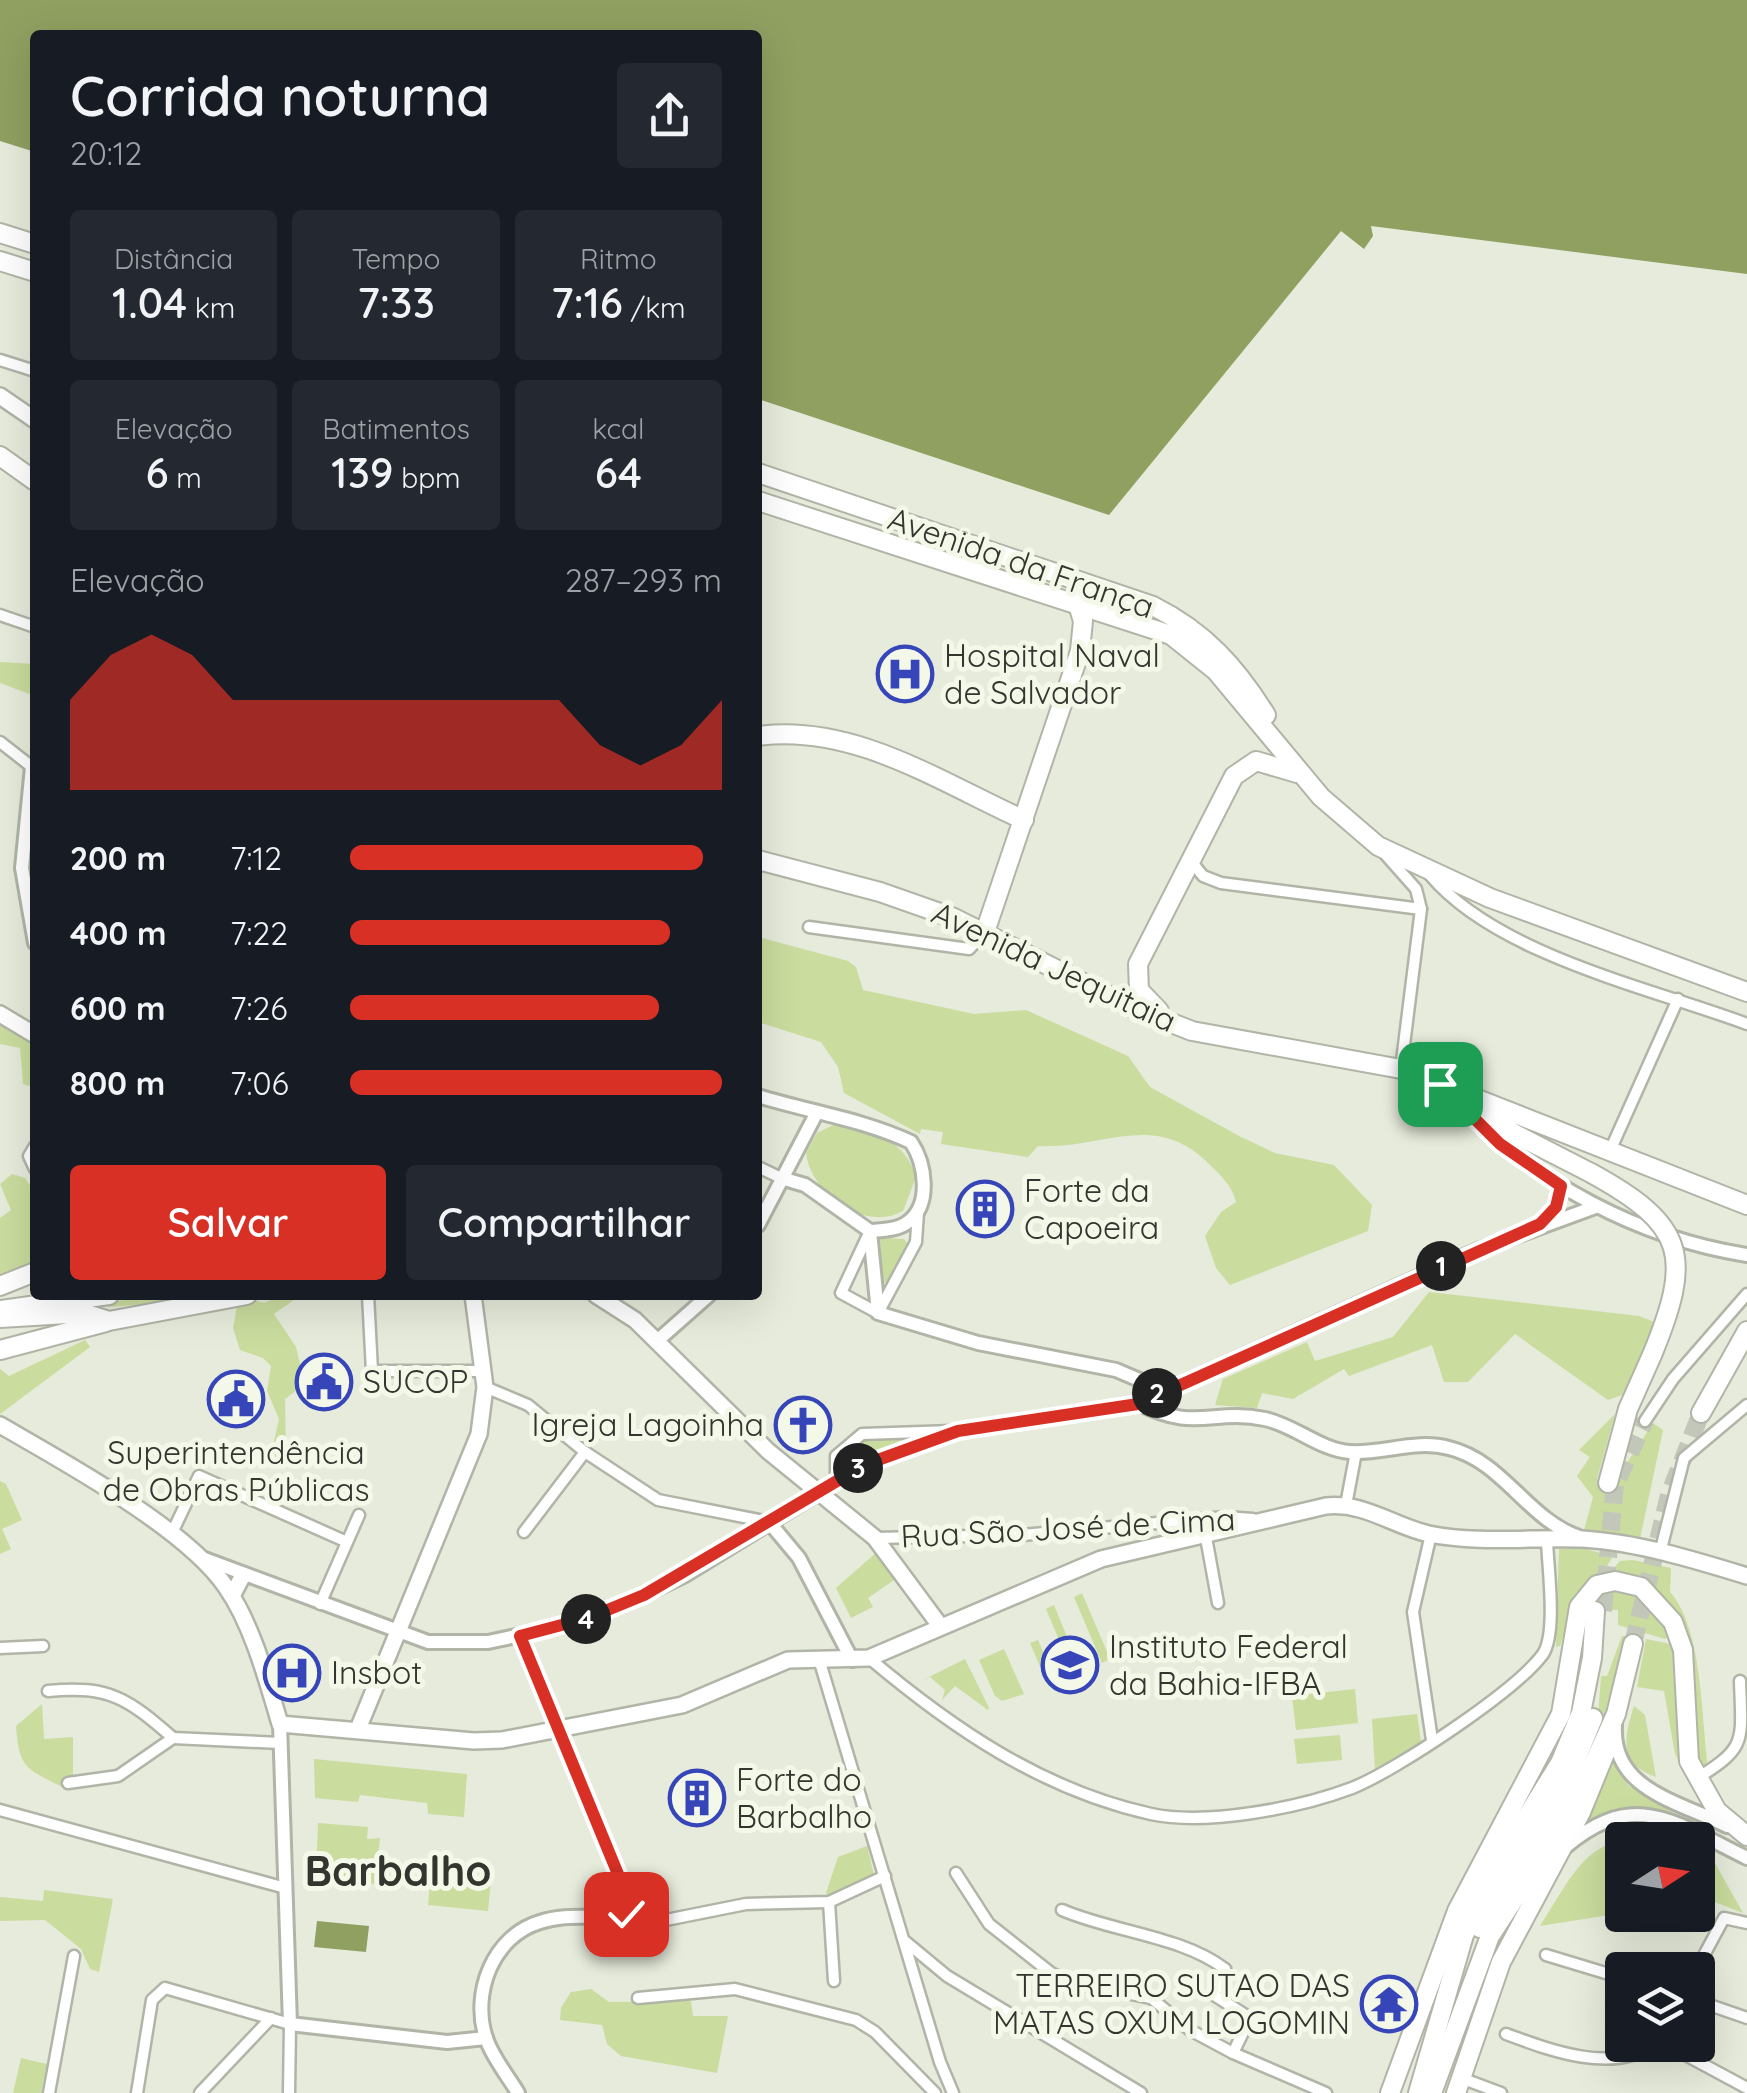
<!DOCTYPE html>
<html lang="pt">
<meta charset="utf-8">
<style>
body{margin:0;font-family:Quicksand,sans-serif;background:#242831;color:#f1f3f6;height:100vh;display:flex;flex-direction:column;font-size:38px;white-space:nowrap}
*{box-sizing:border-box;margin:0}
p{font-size:32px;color:#9ea1a6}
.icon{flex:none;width:55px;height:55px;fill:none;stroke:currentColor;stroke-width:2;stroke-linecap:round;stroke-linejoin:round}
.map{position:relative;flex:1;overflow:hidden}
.sheet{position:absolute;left:30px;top:30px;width:732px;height:1270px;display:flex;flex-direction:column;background:#171b24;border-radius:10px;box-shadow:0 10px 40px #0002}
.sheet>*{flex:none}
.needle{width:65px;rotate:78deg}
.buttons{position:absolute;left:1605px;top:1822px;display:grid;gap:20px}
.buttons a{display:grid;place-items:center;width:110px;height:110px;border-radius:10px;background:#171b24;box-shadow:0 10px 40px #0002;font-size:50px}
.pin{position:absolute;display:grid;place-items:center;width:85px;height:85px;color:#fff;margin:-42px;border-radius:20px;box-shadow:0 5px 15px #0006}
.km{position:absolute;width:50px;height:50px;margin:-25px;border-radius:50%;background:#222;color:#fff;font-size:28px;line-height:50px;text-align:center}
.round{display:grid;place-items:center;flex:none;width:105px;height:105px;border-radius:10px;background:#242831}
.overview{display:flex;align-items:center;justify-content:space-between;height:170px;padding:0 40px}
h1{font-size:55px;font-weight:600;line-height:75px}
.metrics{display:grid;grid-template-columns:repeat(3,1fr);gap:15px;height:170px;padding:10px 40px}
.metrics div{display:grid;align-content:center;border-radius:10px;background:#242831;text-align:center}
.metrics b{font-size:42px;font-weight:600}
.metrics small{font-size:28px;font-weight:400}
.metrics p{font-size:28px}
.chart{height:280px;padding:20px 40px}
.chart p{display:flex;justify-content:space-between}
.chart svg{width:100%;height:180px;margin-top:10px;fill:#d93025;opacity:.7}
.cta{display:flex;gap:20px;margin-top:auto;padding:20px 40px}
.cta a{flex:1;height:115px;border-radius:10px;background:#d93025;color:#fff;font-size:40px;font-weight:600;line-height:115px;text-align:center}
.cta a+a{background:#242831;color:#f1f3f6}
ul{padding:0 40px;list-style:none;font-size:32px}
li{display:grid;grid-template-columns:160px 120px 1fr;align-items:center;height:75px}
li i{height:25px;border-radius:12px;background:#d93025}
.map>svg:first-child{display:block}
.green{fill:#cadc9e}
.water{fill:#8fa061}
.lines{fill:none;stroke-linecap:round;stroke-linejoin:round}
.trunk-tunnel{stroke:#c2c7b9;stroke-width:18;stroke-dasharray:18 9;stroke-linecap:butt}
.minor-casing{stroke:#b0b5a7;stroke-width:15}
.tertiary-casing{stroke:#b0b5a7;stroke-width:18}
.secondary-casing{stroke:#b0b5a7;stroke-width:20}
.primary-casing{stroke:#b0b5a7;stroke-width:22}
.trunk-casing{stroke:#b0b5a7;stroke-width:22}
.minor{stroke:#fff;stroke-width:10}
.tertiary{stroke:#fff;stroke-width:12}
.secondary{stroke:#fff;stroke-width:15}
.primary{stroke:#fff;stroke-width:18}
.trunk{stroke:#fff;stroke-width:18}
.trunk-bridge-casing{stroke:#b0b5a7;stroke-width:22;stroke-linecap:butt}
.trunk-bridge{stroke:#fff;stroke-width:18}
.route-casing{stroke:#fff;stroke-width:20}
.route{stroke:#d93025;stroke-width:12}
.labels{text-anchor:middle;stroke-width:10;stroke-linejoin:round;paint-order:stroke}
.street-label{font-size:32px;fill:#33352f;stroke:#f3f8e9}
.poi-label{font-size:32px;fill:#33352f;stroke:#f3f8e9;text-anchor:start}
.district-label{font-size:42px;font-weight:bold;fill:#33352f;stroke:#f3f8e9}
</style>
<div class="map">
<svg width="1747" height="2093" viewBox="0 0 1747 2093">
<rect width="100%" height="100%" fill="#e6ebdb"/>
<g class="green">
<polygon points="0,662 35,664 35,696 0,683"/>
<path d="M 758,937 L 848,961 L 856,967 L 863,990 L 974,1014 L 1026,1010 L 1128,1056 L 1150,1087 L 1241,1137 L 1275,1153 L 1334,1165 L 1372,1205 L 1368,1231 L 1230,1285 L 1216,1268 L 1205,1236 L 1221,1212 L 1236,1202 C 1232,1185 1221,1176 1209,1164 C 1155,1109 1102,1150 1038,1146 L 1028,1157 L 941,1144 L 943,1132 L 921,1129 L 920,1134 L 844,1093 L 838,1067 L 821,1042 L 758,1022 Z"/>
<polygon points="0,1018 35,1034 35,1088 23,1084 20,1048 0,1044"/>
<path d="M 833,1125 C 870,1126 906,1141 916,1177 L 903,1211 C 864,1233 810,1192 806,1153 L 817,1133 Z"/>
<polygon points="12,1174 25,1178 35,1193 35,1260 0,1281 0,1218 11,1210 0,1184"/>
<polygon points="880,1238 904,1239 907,1243 887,1283 882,1282"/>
<polygon points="1429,1292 1639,1316 1657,1323 1625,1394 1608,1400 1515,1334 1468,1382 1444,1382 1432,1345 1349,1376 1344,1369 1293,1399 1262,1393 1257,1408 1215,1405 1223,1379 1307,1342 1315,1361 1393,1337"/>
<polygon points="149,1295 214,1295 212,1299 108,1307 107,1303"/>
<polygon points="282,1295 301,1295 274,1314 296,1347 305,1384 285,1399 286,1453 277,1460 272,1450 279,1419 267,1391 271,1366 263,1358 240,1350 233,1328 237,1306 253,1300 264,1303"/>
<polygon points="85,1340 90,1347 0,1414 0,1369 9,1376"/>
<polygon points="1615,1414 1597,1479 1611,1487 1653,1423 1663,1430 1640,1539 1584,1530 1593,1497 1577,1476 1590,1457 1579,1450"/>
<path d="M 913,1436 L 840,1470 C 842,1434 887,1438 913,1436 Z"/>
<polygon points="0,1481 6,1484 22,1520 2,1529 11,1549 0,1554"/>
<polygon points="1559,1549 1585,1549 1613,1556 1602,1575 1576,1593 1560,1646 1556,1647"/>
<polygon points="877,1552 894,1580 868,1598 873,1607 851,1618 836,1588"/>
<path d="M 1633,1560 L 1671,1568 L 1670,1592 C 1703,1629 1701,1717 1708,1767 L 1698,1770 L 1683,1629 L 1609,1574 L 1620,1561 Z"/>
<path d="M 1612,1587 C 1644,1590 1655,1606 1671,1633 L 1665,1639 L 1618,1625 L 1618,1610 L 1585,1609 L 1590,1597 Z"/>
<polygon points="1082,1593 1110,1659 1102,1663 1074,1597"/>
<polygon points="1054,1605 1081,1671 1074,1675 1046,1609"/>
<polygon points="1622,1636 1626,1636 1596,1744 1601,1676 1607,1676"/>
<polygon points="1646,1639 1676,1645 1678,1739 1690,1782 1675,1754 1664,1691 1637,1687"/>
<polygon points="1038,1640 1056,1682 1048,1685 1030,1643"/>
<polygon points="1004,1649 1024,1694 1002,1701 995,1696 979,1660"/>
<polygon points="965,1659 989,1708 988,1710 955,1686 942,1700 945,1690 930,1677 917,1683"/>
<polygon points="1355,1689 1358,1723 1296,1730 1292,1696"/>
<path d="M 42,1704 L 44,1739 L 73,1737 L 73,1776 L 64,1776 L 62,1787 C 26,1768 19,1769 16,1726 Z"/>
<path d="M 1634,1706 L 1645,1715 L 1656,1777 C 1618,1764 1624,1737 1634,1706 Z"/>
<polygon points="1417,1714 1421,1742 1375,1770 1372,1719"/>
<polygon points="1340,1735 1342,1760 1297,1764 1294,1739"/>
<polygon points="1612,1758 1629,1786 1680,1812 1616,1811 1575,1831"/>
<polygon points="314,1759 467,1774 464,1817 428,1814 427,1803 360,1795 358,1802 315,1798"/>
<polygon points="318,1823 368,1827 367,1839 380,1838 375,1884 316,1877"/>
<path d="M 1659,1834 L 1674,1840 L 1622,1840 L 1622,1913 L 1540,1926 C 1577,1869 1585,1837 1659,1834 Z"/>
<polygon points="867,1846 874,1875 829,1898 826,1893 838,1857"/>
<polygon points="1698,1850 1711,1856 1743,1913 1707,1899 1698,1901"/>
<polygon points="431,1874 491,1880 488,1911 428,1905"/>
<polygon points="44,1890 113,1899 99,1972 90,1969 81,1949 45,1920 0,1921 0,1897 43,1901"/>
<polygon points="591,1989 609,2002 691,2001 693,2016 728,2016 717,2073 621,2056 607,2044 602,2025 560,2020 561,2008 571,1992"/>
<polygon points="21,2058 47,2064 41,2093 13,2093"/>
</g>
<g class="water">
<polygon points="0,0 1747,0 1747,274 1371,226 1373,236 1364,249 1341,231 1109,515 758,399 758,35 35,35 35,152 0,141"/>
<polygon points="317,1921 369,1926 366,1952 314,1947"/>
</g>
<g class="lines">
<g class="trunk-tunnel">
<polyline points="1603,1611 1615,1484 1645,1421"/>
<polyline points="1633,1644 1669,1495 1701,1413"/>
</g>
<g class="minor-casing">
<g id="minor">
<polyline points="0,360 35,371"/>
<polyline points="0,615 35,627"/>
<polyline points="0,742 32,767"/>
<polyline points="1385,854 1416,889 1421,909 1401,1069"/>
<polyline points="1191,861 1203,876 1221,883 1421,909"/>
<path d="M 1430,875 C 1497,955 1651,988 1747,1024"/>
<polyline points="809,927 969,949 984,933"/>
<polyline points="35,1146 29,1156 35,1169"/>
<polyline points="1609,1153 1678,999"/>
<polyline points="758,1167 781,1178"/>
<polyline points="869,1233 841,1293 878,1313 916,1242 918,1212"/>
<polyline points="368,1295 372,1371 482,1371"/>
<polyline points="485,1387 528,1405 585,1452 658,1500 769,1522"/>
<polyline points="1645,1421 1673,1379 1747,1294"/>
<polyline points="836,1479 836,1456 862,1434 952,1431"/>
<polyline points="1346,1505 1356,1452"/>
<polyline points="524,1532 585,1452"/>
<polyline points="1205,1532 1218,1603"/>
<polyline points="1431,1534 1413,1612 1432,1740"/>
<polyline points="171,1535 199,1476 347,1542"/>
<polyline points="875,1538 1022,1535 1225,1517 1253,1519"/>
<polyline points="1660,1553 1684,1458 1747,1405"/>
<polyline points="320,1604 359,1515"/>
<polyline points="0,1648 43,1646"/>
<path d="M 869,1658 C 952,1728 1042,1790 1151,1814 C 1206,1826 1299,1808 1352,1788 C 1395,1771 1516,1691 1543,1654 C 1557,1633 1548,1568 1547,1541"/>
<polyline points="819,1659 940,2062 953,2093"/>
<path d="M 48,1691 C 110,1685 128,1699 173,1738"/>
<polyline points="173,1738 280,1743"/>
<path d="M 1696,1779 C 1747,1747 1742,1743 1740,1681"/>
<polyline points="68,1783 118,1776 173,1738"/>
<polyline points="0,1810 282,1887"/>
<polyline points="956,1873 989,1924 1051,1973 1071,1982 1151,1998 1190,2030 1233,2053 1326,2093"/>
<polyline points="829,1902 834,1981"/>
<path d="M 1062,1910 C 1113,1932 1182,1936 1225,1969 L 1214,1995 L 1250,2018 L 1233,2053"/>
<polyline points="626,1914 656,1922 746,1904 829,1902 885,1876"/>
<polyline points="906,1942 947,1976 1141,2093"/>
<polyline points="1546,1955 1622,1978"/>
<polyline points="1696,1970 1724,1918 1747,1923"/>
<polyline points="638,1998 735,1989 856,2020 875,2032 935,2093"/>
<polyline points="1698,2001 1747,2018"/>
<path d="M 1506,2034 C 1549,2050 1612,2074 1654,2045"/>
<polyline points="1667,2045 1747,2088"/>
<polyline points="1461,2078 1501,2093"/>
<polyline points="49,2093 74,1956"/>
<polyline points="137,2093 152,2000 165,1988 290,2024 289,2093"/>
<polyline points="200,2093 271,2018"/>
</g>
</g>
<g class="tertiary-casing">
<g id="tertiary">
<polyline points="32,767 22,868 35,943"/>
<path d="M 758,1096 C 810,1112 861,1119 911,1142 C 925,1163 932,1204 908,1222 C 898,1230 882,1230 870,1231 L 805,1185 L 781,1178"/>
<path d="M 1460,1104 C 1536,1183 1638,1238 1747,1255"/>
<polyline points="1546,1219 1556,1207 1561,1186"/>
<polyline points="758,1225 816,1114"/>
<polyline points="870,1231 878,1313 978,1343 1116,1370 1163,1390"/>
<polyline points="657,1341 709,1295"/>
<path d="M 1138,1403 C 1197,1433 1211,1408 1265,1419 C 1294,1425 1320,1450 1350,1452 C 1384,1454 1415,1439 1449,1448 C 1503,1461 1527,1519 1579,1537"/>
<polyline points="769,1522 799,1558 852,1660"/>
<polyline points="202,1558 428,1642 488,1642 558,1627 622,1605 685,1575 864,1465 958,1431 1138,1403 1478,1250 1595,1207"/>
<polyline points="280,1724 290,2024 447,2042 486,2038"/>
<path d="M 1615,1725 C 1611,1790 1678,1801 1727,1826"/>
<path d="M 1564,1848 C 1635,1787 1675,1823 1747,1858"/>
<path d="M 518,2093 C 508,2076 492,2057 486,2038 C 471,1993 493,1936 540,1922 C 568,1913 597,1919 626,1914 L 618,1874 L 519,1636"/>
</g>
</g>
<g class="secondary-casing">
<g id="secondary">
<polyline points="0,396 35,420"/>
<polyline points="0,1014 35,1035"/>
<polyline points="596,1295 635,1320 768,1451 875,1538 941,1627"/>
<path d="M 0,1425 C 62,1461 186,1528 226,1587 C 252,1624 267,1680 280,1724 L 474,1741 L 502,1740 L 682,1705 L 788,1660 L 869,1658 L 1101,1559 L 1326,1506 C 1365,1502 1393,1526 1429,1534 C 1480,1544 1531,1537 1582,1539 C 1636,1542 1695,1560 1747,1576"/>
<polyline points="232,1596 243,1575"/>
<polyline points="358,1729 479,1434 485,1387 473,1295"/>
</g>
</g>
<g class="primary-casing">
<g id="primary">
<polyline points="0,233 35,244"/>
<polyline points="0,261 35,272"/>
<polyline points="0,456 35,481"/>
<path d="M 758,473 L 1153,606 C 1205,632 1236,667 1266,715"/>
<polyline points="758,501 1171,635 1216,671 1321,797 1378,846 1490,898 1747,992"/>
<path d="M 758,736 C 853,723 940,782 1024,820"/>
<polyline points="758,860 880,892 954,918 1131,1007 1192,1031 1401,1069 1747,1205"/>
<polyline points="985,932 1080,651 1083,621 1075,595"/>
<polyline points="1159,1011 1139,990 1138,964 1234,776 1256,761 1297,773"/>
<polyline points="0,1286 35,1272"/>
<polyline points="1,1310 109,1295"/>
<polyline points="0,1318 84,1313 109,1321 247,1295"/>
<polyline points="0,1350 106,1322"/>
<polyline points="1390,2093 1457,1911 1561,1714 1579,1607 1597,1585 1615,1581 1641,1587 1673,1622 1683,1650 1689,1761 1717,1811 1747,1836"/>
<polyline points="1456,2093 1501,1962 1581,1812 1606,1751"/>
</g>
</g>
<g class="trunk-casing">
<g id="trunk">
<polyline points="1440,1085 1515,1134 1591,1173"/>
<polyline points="1701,1413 1747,1331"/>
<polyline points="1608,1483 1628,1409 1652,1355"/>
<polyline points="1480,1928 1567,1782 1593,1718"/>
<polyline points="1418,2093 1464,1935 1506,1850 1560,1763 1581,1713 1592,1658 1595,1611"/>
<polyline points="1432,2093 1490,1936 1553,1840 1594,1763 1616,1714 1633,1644"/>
</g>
</g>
<use href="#minor" class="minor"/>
<use href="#tertiary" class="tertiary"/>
<use href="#secondary" class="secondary"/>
<use href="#primary" class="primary"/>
<use href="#trunk" class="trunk"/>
<g class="trunk-bridge-casing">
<path id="trunk-bridge" d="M 1591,1173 C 1686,1225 1693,1256 1652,1355"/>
</g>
<use href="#trunk-bridge" class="trunk-bridge"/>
</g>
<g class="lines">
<g class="route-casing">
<polyline id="route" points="626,1914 618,1874 520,1636 588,1618 644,1595 864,1465 958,1431 1138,1404 1540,1224 1556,1207 1561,1186 1500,1144 1440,1084"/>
</g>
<use href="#route" class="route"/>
</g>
<defs>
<g id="hospital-ring" transform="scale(2.875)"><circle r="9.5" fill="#f3f8e9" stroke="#3646b9" stroke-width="1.5"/><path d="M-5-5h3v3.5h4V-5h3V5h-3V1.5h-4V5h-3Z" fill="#3646b9"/></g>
<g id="building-ring" transform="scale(2.875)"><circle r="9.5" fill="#f3f8e9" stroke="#3646b9" stroke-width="1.5"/><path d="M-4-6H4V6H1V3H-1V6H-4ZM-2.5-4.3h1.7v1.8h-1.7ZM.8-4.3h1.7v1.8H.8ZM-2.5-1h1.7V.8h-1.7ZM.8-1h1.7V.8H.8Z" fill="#3646b9"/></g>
<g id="civic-ring" transform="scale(2.875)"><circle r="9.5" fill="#f3f8e9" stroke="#3646b9" stroke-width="1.5"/><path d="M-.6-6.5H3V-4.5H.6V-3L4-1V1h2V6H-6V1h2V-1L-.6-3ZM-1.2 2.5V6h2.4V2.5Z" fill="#3646b9"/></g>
<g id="church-ring" transform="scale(2.875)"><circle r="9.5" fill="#f3f8e9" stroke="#3646b9" stroke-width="1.5"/><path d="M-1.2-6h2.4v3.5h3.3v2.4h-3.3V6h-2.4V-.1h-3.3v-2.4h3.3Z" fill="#3646b9"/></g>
<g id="university-ring" transform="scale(2.875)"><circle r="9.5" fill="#f3f8e9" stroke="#3646b9" stroke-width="1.5"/><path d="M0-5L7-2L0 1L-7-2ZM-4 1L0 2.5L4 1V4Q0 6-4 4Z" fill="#3646b9"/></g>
<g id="temple-ring" transform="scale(2.875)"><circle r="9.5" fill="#f3f8e9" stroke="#3646b9" stroke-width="1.5"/><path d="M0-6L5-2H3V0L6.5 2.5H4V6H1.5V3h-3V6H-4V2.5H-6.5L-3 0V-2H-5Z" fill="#3646b9"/></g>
</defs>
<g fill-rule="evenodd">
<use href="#hospital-ring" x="905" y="674"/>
<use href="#building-ring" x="985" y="1209"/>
<use href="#civic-ring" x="324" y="1382"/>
<use href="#civic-ring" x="236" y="1399"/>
<use href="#church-ring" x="803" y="1425"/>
<use href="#university-ring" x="1070" y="1665"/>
<use href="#hospital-ring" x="292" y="1673"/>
<use href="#building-ring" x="697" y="1798"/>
<use href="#temple-ring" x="1389" y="2004"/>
</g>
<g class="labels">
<g class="street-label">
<text transform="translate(1021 563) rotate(19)" y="11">Avenida da França</text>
<text transform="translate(1054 967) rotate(25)" y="11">Avenida Jequitaia</text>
<text transform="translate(1068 1528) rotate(-3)" y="11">Rua São José de Cima</text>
</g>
<g class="poi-label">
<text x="944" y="667">Hospital Naval<tspan x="944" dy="37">de Salvador</tspan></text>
<text x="1024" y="1202">Forte da<tspan x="1024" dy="37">Capoeira</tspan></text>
<text x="363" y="1393">SUCOP</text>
<text x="764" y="1436" text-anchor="end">Igreja Lagoinha</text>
<text x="236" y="1464" text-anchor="middle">Superintendência<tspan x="236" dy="37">de Obras Públicas</tspan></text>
<text x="1109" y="1658">Instituto Federal<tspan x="1109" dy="37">da Bahia-IFBA</tspan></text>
<text x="331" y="1684">Insbot</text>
<text x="736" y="1791">Forte do<tspan x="736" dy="37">Barbalho</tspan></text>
<text x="1350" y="1997" text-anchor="end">TERREIRO SUTAO DAS<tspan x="1350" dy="37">MATAS OXUM LOGOMIN</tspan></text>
</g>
<g class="district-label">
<text x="398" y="1886">Barbalho</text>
</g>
</g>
</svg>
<div class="buttons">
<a><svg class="needle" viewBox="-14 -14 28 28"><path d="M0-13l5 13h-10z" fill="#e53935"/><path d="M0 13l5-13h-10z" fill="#9ea1a6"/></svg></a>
<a><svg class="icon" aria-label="layers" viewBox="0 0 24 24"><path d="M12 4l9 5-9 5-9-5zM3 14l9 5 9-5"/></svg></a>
</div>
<div class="pin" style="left:1440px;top:1084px;background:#1e9e55"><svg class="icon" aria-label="arrive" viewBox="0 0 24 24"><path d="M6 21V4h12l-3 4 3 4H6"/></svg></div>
<div class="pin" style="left:626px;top:1914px;background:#d93025"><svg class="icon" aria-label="check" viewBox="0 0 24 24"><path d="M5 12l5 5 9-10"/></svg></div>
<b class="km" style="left:1441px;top:1266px">1</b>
<b class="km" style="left:1157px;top:1393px">2</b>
<b class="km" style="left:858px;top:1468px">3</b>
<b class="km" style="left:586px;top:1619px">4</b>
<section class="sheet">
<div class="overview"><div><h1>Corrida noturna</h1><p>20:12</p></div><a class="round"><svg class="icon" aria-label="share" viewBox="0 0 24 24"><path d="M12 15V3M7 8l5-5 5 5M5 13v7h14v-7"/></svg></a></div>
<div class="metrics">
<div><p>Distância</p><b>1.04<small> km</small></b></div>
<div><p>Tempo</p><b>7:33</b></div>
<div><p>Ritmo</p><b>7:16<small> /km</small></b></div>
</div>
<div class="metrics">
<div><p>Elevação</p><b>6<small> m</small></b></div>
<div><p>Batimentos</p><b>139<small> bpm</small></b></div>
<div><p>kcal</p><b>64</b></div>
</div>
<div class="chart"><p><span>Elevação</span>287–293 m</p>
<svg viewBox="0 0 160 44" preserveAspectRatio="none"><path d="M0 44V22L10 11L20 6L30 11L40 22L50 22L60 22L70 22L80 22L90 22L100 22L110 22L120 22L130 33L140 38L150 33L160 22V44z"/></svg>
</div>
<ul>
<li><b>200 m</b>7:12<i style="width:95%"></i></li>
<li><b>400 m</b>7:22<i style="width:86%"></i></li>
<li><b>600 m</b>7:26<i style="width:83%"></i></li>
<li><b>800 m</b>7:06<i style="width:100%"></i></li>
</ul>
<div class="cta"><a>Salvar</a><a>Compartilhar</a></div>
</section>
</div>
